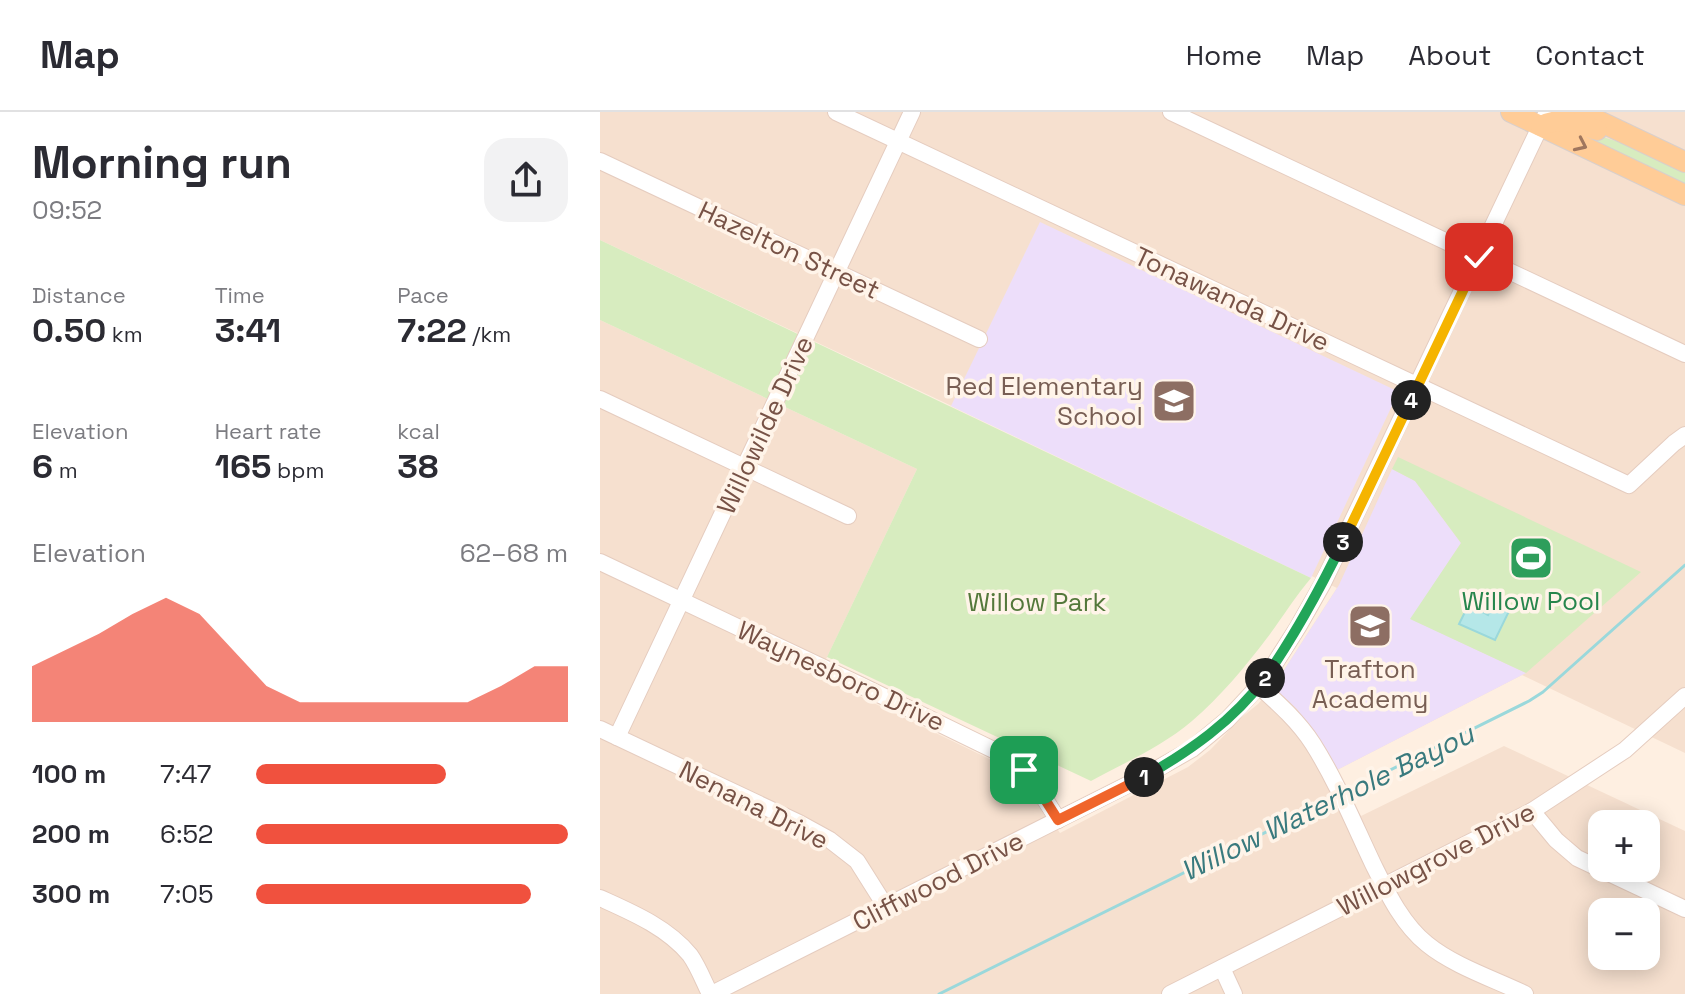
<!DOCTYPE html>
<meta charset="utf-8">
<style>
body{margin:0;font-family:"Space Grotesk",sans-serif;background:#f2f2f3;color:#2b2b33;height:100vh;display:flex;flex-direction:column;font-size:30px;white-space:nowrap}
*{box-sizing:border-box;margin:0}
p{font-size:26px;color:#7c7c81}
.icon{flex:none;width:44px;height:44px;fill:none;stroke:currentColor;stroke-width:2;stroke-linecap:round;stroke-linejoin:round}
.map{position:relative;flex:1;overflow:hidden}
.sheet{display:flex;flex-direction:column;background:#fff;width:600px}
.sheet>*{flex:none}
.controls{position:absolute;left:988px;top:698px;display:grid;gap:16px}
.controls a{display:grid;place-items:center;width:72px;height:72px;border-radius:16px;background:#fff;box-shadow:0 4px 20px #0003;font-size:40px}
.pin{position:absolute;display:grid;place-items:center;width:68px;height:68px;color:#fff;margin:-34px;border-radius:16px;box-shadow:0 4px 12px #0006}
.km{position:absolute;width:40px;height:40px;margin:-20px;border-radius:50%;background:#222;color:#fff;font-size:22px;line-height:40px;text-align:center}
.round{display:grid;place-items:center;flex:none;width:84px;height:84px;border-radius:24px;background:#f2f2f3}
.summary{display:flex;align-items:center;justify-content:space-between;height:136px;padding:0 32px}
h1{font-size:44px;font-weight:700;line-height:60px}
.figures{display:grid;grid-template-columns:repeat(3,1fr);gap:12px;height:136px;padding:8px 32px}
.figures div{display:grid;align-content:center}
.figures b{font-size:34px;font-weight:700}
.figures small{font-size:22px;font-weight:400}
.figures p{font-size:22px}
.chart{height:224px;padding:16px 32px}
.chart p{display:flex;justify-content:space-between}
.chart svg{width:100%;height:144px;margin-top:8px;fill:#f0513e;opacity:.7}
ul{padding:0 32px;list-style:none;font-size:26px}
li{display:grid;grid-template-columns:128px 96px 1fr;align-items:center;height:60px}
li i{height:20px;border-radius:10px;background:#f0513e}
header{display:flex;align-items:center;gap:48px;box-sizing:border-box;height:112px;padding:0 40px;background:#fff;border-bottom:2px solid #e1e1e2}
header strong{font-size:38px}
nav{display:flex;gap:44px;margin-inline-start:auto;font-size:28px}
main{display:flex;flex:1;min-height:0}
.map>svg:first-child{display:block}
.residential{fill:#f6e0cf;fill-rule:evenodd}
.education{fill:#eddefa}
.green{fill:#d7ecbf}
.water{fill:#b5e7e8;stroke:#9ad8db;stroke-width:2}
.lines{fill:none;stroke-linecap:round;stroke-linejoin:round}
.stream{stroke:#9ad8db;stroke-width:3}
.minor-casing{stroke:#e5ccbf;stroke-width:18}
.major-casing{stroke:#d9cfcb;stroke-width:22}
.minor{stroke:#fff;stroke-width:16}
.major{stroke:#ffcc97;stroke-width:20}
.oneway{stroke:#a0775e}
.split-1-casing{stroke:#fff;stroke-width:16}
.split-2-casing{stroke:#fff;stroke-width:16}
.split-3-casing{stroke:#fff;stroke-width:16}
.split-4-casing{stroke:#fff;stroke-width:16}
.split-5-casing{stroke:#fff;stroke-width:16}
.split-1{stroke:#f0652b;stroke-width:10}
.split-2{stroke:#22a559;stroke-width:10}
.split-3{stroke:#22a559;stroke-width:10}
.split-4{stroke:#f5b400;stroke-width:10}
.split-5{stroke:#f5b400;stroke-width:10}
.labels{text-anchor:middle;stroke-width:7;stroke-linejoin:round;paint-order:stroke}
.street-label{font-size:26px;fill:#775246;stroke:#fff4e9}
.education-label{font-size:26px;fill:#785e54;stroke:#fff4e9;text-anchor:end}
.leisure-label{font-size:26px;fill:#27864d;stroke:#fff4e9}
.park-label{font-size:26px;fill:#54783b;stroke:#fff4e9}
.water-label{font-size:28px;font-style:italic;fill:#397a7e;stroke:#fff4e9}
</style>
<header>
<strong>Map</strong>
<nav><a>Home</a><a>Map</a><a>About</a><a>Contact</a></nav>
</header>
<main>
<section class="sheet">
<div class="summary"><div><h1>Morning run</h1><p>09:52</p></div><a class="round"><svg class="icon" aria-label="share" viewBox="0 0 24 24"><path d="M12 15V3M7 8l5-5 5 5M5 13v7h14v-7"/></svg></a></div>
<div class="figures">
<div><p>Distance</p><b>0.50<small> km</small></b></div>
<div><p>Time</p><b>3:41</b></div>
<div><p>Pace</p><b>7:22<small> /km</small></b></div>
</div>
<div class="figures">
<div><p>Elevation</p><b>6<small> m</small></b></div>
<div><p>Heart rate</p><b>165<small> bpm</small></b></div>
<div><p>kcal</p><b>38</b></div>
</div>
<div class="chart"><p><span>Elevation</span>62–68 m</p>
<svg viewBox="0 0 160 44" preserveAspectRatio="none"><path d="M0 44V27L10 22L20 17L30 11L40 6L50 11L60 22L70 33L80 38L90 38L100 38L110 38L120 38L130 38L140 33L150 27L160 27V44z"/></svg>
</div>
<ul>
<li><b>100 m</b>7:47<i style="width:61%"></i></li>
<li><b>200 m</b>6:52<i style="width:100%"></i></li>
<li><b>300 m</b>7:05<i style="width:88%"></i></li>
</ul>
</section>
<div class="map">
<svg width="1085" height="882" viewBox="0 0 1085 882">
<rect width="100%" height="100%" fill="#feefe1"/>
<path class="residential" d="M 0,0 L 1085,0 L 1085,641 L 922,563 L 737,658 L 761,704 L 904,634 L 1085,719 L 1085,882 L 0,882 L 0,208 L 317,357 L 218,564 L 406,655 L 420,667 L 439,690 L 460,721 L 588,655 L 610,638 L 641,606 L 658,592 L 673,575 L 737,476 L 0,128 ZM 1002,712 L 1046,712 L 1046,756 L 1002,756 ZM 1002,800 L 1046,800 L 1046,844 L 1002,844 Z"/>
<g class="education">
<polygon points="440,110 795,278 797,283 711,466 351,294"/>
<polygon points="792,357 815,369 861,431 811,507 926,561 737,658 697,597 673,575 739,473"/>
</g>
<g class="green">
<polygon points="964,13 1048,39 1085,56 1085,77 964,19"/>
<path d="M 0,128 L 711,466 C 695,485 682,506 667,526 C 645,555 620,585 592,609 C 563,634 524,651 491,669 L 227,545 L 317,357 L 0,208 Z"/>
<polygon points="798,345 1041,460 926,561 810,507 861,431 815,369 792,357"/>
</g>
<polygon class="water" points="895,488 911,495 895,528 859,512 869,492 888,503"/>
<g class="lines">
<g class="stream">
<polyline points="746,680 929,589 943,580 1085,453"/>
<polyline points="339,882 735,686"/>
</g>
<g class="minor-casing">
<g id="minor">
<polyline points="236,0 1029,373 1074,331 1085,323"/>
<polyline points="571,0 1085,242"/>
<polyline points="0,49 379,227"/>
<polyline points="0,287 248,404"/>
<path d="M 0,450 L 260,573 L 408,645 C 430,663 444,685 458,708"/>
<path d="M 659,574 C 679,592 699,610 713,632 C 737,670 754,712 773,752 C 787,780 802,812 827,832 C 854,854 894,867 925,882"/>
<polyline points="0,617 199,711 230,728 257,749 286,795"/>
<polyline points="17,625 312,0"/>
<polyline points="932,699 956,728 977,746 1085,797"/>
<path d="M 0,786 C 31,800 67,815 90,843 C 98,854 104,870 110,882"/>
<polyline points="622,856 634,882"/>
<polyline points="112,882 543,665 592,637 627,608 665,567 698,515 723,471 947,0"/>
<polyline points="570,882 932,699 1025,638 1085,584"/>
</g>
</g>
<g class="major-casing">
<g id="major">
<polyline points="911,0 1085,83"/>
<polyline points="980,0 1085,50"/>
<path d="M 941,14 C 960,4 977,12 997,18"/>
</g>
</g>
<use href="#minor" class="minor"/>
<use href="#major" class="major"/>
</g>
<defs><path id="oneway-chevron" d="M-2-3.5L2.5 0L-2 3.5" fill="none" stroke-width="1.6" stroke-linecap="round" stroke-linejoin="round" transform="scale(2)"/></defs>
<use class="oneway" href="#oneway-chevron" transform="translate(981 33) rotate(25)"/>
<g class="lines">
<g class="split-1-casing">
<polyline id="split-1" points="424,658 439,678 458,708 544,665"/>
</g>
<g class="split-2-casing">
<path id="split-2" d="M 544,665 C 590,639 633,609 665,566"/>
</g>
<g class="split-3-casing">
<path id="split-3" d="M 665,566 C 695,523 720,477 743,430"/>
</g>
<g class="split-4-casing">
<polyline id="split-4" points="743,430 811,288"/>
</g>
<g class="split-5-casing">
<polyline id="split-5" points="811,288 879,145"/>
</g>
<use href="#split-1" class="split-1"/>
<use href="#split-2" class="split-2"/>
<use href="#split-3" class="split-3"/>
<use href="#split-4" class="split-4"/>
<use href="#split-5" class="split-5"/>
</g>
<defs>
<g id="school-square" transform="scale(2.3)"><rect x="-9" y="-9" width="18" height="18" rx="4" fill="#8d6e63" stroke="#fff4e9"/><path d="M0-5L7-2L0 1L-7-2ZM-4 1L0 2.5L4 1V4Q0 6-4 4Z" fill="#fff"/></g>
<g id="stadium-square" transform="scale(2.3)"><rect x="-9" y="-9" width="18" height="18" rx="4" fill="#2e9e5b" stroke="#fff4e9"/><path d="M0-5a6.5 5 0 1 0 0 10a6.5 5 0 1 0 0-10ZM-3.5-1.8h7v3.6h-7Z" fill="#fff"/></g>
</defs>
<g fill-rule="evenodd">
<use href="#school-square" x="574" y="289"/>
<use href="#stadium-square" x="931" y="446"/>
<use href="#school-square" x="770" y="514"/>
</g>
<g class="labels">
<g class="street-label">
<text transform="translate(189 138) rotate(25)" y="9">Hazelton Street</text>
<text transform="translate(632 187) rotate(25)" y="9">Tonawanda Drive</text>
<text transform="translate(165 313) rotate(-65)" y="9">Willowilde Drive</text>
<text transform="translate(241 564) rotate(25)" y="9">Waynesboro Drive</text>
<text transform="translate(154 693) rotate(27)" y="9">Nenana Drive</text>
<text transform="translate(836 747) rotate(-27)" y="9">Willowgrove Drive</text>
<text transform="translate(338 769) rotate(-27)" y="9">Cliffwood Drive</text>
</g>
<g class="education-label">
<text x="543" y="283">Red Elementary<tspan x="543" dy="30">School</tspan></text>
<text x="770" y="566" text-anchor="middle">Trafton<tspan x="770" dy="30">Academy</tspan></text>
</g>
<g class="leisure-label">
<text x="931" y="498">Willow Pool</text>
</g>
<g class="park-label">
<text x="437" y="499">Willow Park</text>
</g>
<g class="water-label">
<text transform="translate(727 690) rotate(-26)" y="10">Willow Waterhole Bayou</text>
</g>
</g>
</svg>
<div class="controls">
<a>+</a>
<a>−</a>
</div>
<div class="pin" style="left:424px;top:658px;background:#1e9e55"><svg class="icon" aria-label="arrive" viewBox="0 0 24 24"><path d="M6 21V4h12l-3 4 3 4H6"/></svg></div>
<div class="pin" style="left:879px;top:145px;background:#d93025"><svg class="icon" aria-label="check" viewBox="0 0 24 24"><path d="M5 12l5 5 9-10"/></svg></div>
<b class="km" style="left:544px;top:665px">1</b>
<b class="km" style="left:665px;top:566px">2</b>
<b class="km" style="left:743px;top:430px">3</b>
<b class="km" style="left:811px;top:288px">4</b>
</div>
</main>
